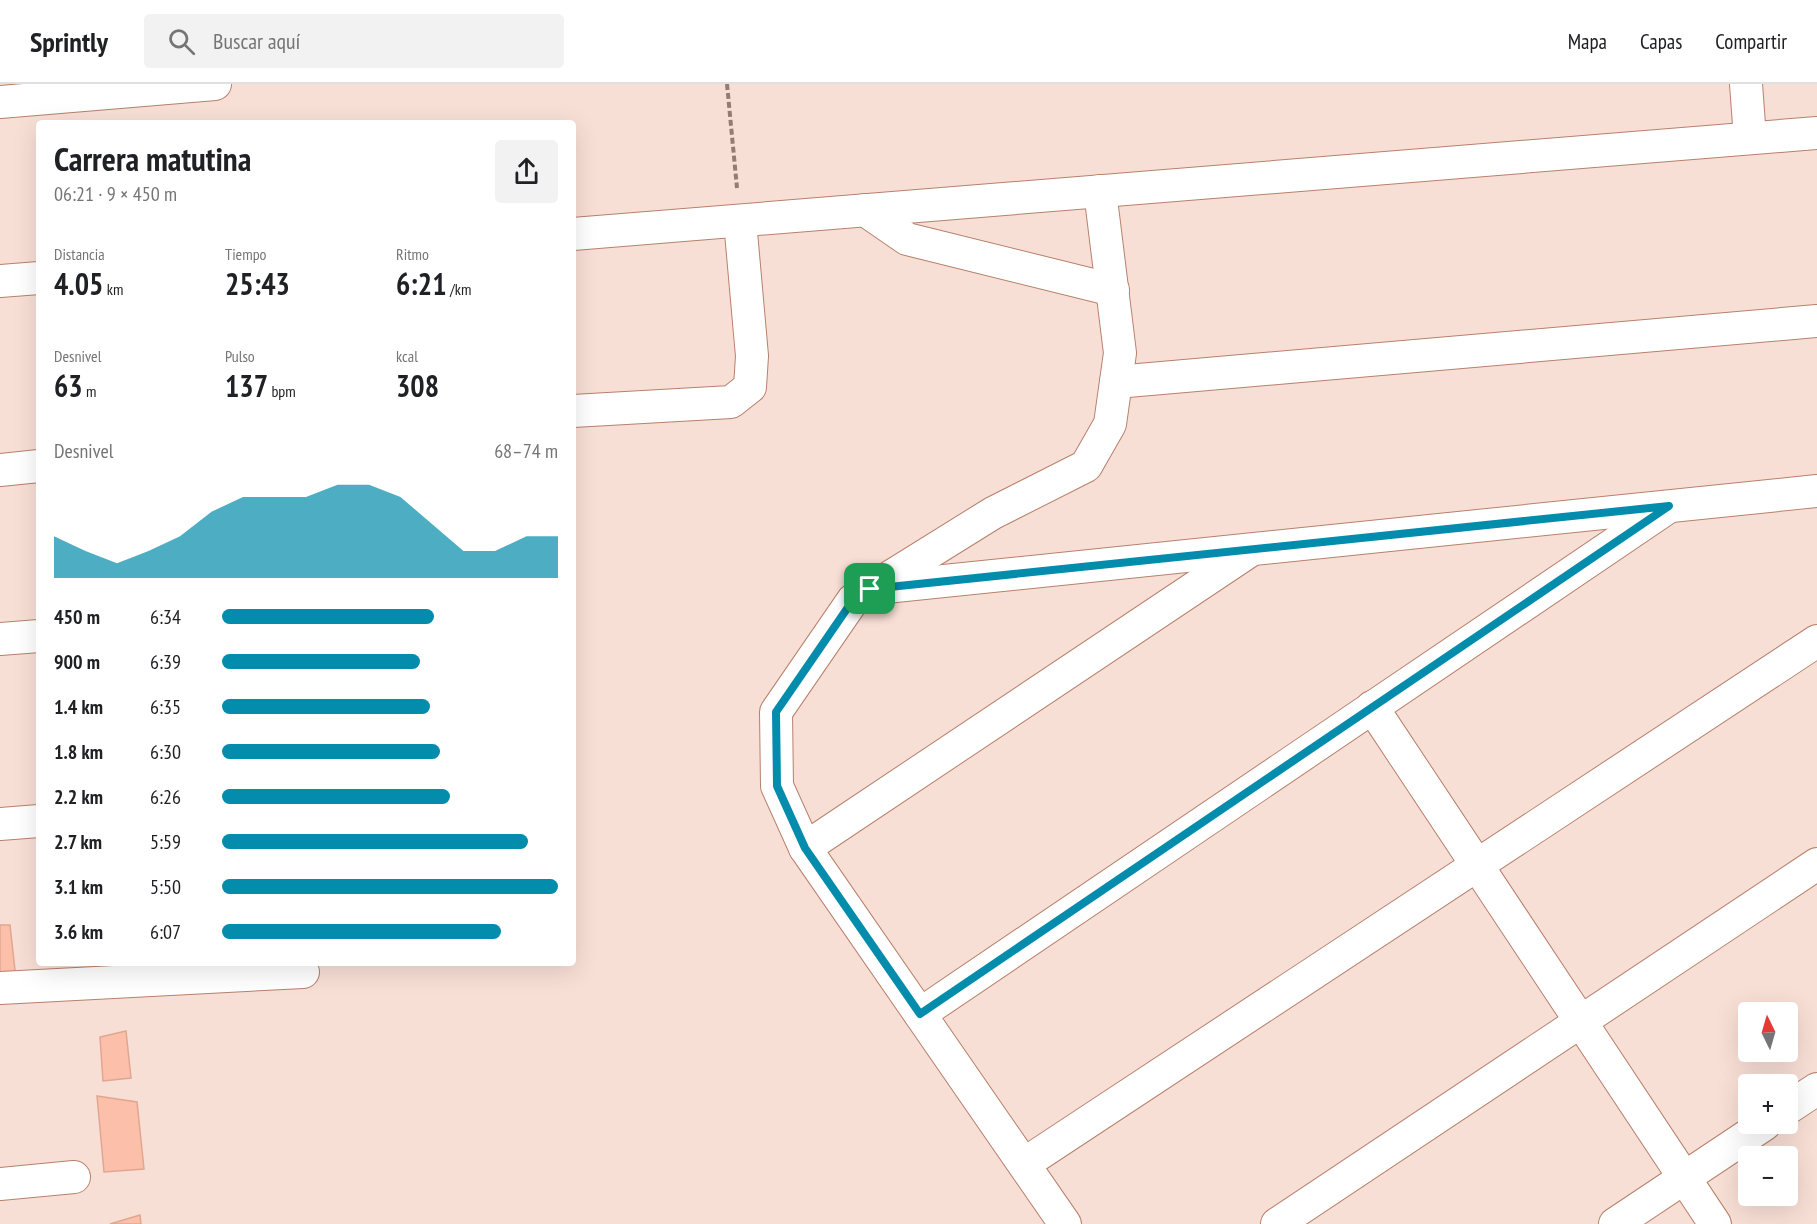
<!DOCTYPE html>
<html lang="es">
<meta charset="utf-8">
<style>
body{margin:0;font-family:"PT Sans Narrow",sans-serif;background:#f2f2f2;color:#202124;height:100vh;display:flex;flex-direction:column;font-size:22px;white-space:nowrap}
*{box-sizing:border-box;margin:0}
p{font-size:20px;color:#757577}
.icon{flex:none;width:33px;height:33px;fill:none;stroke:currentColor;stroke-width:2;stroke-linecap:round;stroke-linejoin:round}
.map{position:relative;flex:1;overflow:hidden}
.details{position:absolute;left:36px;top:36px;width:540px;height:846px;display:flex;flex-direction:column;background:#fff;border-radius:6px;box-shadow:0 6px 24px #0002}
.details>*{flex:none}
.needle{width:39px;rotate:355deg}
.fabs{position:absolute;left:1738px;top:918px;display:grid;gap:12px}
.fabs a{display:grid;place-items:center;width:60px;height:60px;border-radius:6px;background:#fff;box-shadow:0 6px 24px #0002;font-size:30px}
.pin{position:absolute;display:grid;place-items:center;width:51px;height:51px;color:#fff;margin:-26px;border-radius:12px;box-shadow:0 3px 9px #0006}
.round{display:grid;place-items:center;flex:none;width:63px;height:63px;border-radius:6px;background:#f2f2f2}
.overview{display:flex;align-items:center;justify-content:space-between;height:102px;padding:0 18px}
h1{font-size:33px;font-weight:800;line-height:45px}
.figures{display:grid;grid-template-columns:repeat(3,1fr);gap:9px;height:102px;padding:6px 18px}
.figures div{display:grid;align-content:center}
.figures b{font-size:30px;font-weight:800}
.figures small{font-size:16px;font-weight:400}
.figures p{font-size:16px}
.chart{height:168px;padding:12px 18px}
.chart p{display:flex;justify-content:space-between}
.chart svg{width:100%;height:108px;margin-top:6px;fill:#038cab;opacity:.7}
ul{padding:0 18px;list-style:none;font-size:20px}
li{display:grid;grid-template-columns:96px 72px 1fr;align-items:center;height:45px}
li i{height:15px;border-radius:8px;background:#038cab}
header{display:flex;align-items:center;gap:36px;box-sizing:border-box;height:84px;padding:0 30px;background:#fff;border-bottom:2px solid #e0e0e0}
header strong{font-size:28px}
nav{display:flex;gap:33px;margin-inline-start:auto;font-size:21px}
.search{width:420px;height:54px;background:#f2f2f2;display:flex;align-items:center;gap:15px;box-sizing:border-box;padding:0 21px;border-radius:6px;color:#757577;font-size:22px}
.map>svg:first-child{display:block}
.building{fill:#fcc0aa;stroke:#e1a691;stroke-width:1.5}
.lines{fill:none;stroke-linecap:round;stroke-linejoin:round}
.minor-casing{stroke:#b7806b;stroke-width:34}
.path{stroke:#937c74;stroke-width:4;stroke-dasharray:6 3;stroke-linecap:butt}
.minor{stroke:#fff;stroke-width:32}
.route-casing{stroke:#fff;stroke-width:12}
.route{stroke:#038cab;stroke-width:8}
</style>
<header>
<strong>Sprintly</strong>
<div class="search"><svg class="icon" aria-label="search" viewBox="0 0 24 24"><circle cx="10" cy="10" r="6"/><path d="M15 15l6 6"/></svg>Buscar aquí</div>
<nav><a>Mapa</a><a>Capas</a><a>Compartir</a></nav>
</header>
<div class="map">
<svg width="1817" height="1140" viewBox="0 0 1817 1140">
<rect width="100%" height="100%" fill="#f8dfd6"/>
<g class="building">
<polygon points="0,841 10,841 16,895 0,896"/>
<polygon points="126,947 131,994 103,997 100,953"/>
<polygon points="97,1012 137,1018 144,1085 104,1088"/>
<polygon points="140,1131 141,1140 110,1140"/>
</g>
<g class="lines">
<g class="minor-casing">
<g id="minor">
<polyline points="1746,0 1750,54"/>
<polyline points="0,18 215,0"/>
<polyline points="865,126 907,155 1113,206"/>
<polyline points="573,150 1817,49"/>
<polyline points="0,197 39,194"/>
<polyline points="1116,298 1817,237"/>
<polyline points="573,327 731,318 750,303 752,272 740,137"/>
<polyline points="0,386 39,382"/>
<polyline points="876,504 1817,407"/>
<polyline points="0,555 39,552"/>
<polyline points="1372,623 1715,1140"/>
<polyline points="0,740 39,737"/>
<polyline points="805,764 1248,468"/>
<polyline points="0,904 303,888"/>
<polyline points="920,930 1667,424"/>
<polyline points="1788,1024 1817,1005"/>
<polyline points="1024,1080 1817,557"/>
<polyline points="0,1100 74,1093"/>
<polyline points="1065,1140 805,764 777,702 776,628 853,516 993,429 1086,382 1110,340 1120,269 1100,107"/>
<polyline points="1277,1140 1817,780"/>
<polyline points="1615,1140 1765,1040"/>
</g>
</g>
<polyline class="path" points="727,0 737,104"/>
<use href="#minor" class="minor"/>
</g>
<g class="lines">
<g class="route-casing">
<polygon id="route" points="1669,422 920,930 805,764 777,702 776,628 853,516 870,505"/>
</g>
<use href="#route" class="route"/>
</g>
</svg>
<div class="fabs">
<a><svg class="needle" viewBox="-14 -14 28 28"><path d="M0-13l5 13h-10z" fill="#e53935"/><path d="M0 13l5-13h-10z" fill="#757577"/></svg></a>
<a>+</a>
<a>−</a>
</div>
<div class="pin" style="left:870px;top:505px;background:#1e9e55"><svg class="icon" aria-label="arrive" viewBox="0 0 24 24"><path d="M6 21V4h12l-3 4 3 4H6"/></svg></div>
<section class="details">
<div class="overview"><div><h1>Carrera matutina</h1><p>06:21 · 9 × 450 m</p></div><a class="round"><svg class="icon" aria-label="share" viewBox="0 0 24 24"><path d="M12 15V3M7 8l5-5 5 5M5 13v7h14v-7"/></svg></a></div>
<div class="figures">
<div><p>Distancia</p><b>4.05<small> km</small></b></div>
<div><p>Tiempo</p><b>25:43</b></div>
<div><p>Ritmo</p><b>6:21<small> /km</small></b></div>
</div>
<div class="figures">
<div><p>Desnivel</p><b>63<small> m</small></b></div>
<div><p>Pulso</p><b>137<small> bpm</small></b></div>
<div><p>kcal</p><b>308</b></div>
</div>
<div class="chart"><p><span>Desnivel</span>68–74 m</p>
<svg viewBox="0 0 160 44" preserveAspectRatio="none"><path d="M0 44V27L10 33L20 38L30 33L40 27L50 17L60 11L70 11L80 11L90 6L100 6L110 11L120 22L130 33L140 33L150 27L160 27V44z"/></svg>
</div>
<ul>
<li><b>450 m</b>6:34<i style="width:63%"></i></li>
<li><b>900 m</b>6:39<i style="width:59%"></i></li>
<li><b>1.4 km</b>6:35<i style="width:62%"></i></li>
<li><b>1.8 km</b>6:30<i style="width:65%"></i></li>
<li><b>2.2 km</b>6:26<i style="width:68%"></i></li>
<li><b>2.7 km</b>5:59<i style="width:91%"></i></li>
<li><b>3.1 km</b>5:50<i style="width:100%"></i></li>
<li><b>3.6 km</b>6:07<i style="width:83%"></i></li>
</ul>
</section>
</div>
